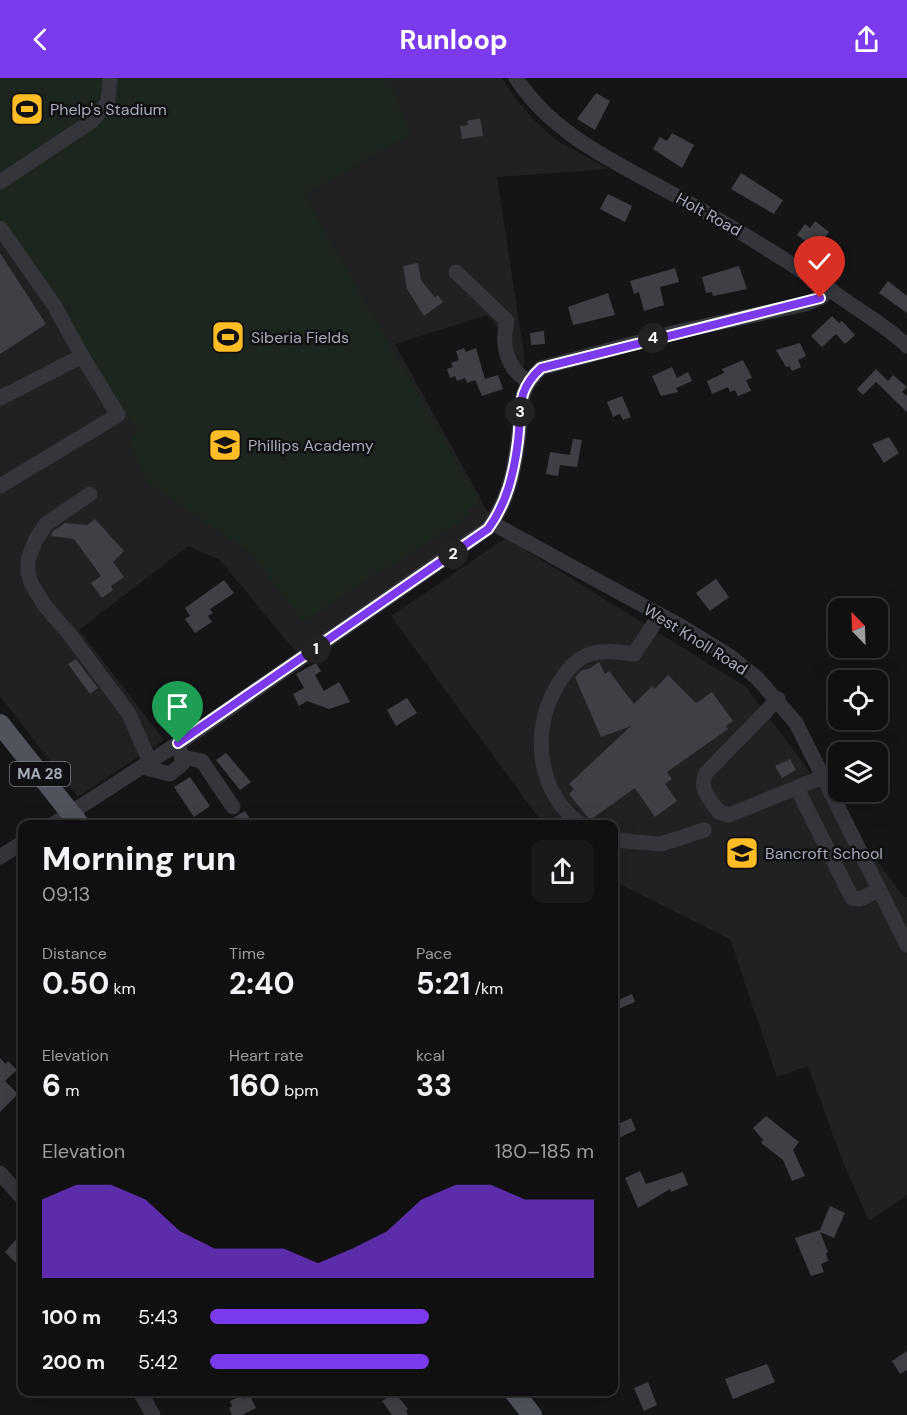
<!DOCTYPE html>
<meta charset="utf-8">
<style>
body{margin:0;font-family:"DM Sans",sans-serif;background:#19191a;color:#f1f3f6;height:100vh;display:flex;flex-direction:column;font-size:22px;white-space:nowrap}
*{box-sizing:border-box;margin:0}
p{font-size:20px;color:#9c9d9f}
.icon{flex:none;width:33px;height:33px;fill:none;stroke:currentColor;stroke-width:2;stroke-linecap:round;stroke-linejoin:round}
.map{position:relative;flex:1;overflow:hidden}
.details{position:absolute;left:18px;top:742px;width:600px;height:576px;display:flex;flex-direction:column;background:#101011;border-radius:12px;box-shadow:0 6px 24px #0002,0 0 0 2px #303031}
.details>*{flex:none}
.needle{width:39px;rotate:337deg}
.fabs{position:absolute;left:828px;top:520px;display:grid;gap:12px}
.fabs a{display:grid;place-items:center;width:60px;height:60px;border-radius:12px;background:#101011;box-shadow:0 6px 24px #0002,0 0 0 2px #303031;font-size:30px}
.pin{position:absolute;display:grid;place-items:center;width:51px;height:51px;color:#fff;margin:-62px -26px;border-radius:50% 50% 50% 0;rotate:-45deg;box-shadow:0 0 6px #0007}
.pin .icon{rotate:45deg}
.km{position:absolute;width:30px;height:30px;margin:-15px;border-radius:50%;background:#222;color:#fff;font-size:16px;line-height:30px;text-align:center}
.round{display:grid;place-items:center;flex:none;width:63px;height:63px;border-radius:12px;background:#19191a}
.headline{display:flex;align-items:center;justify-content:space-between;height:102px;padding:0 24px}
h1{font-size:33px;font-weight:700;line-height:45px}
.figures{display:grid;grid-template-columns:repeat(3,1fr);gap:9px;height:102px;padding:6px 24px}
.figures div{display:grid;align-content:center}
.figures b{font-size:30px;font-weight:700}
.figures small{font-size:16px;font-weight:400}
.figures p{font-size:16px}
.chart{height:168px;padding:12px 24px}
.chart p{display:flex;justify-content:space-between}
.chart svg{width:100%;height:108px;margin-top:6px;fill:#7c3aed;opacity:.7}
ul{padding:0 24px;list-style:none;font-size:20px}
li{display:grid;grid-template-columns:96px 72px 1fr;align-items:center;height:45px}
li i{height:15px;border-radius:8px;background:#7c3aed}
header{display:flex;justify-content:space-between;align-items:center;height:78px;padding:0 24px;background:#7c3aed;color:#fff;font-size:27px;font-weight:700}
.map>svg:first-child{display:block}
.built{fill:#212124}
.green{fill:#1c261e}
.building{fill:#3e4045}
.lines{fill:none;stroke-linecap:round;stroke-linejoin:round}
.minor{stroke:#35363c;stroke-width:15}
.major{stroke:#51535c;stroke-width:20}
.route-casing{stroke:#fff;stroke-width:12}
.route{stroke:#7c3aed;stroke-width:8}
.labels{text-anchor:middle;stroke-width:5;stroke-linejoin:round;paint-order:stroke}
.shield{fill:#101012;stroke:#787c87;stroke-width:1.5}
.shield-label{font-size:15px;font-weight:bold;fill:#a5abb9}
.poi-label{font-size:16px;fill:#a5abb9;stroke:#101012;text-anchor:start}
.street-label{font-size:16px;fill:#a5abb9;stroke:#101012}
</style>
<header><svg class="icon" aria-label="back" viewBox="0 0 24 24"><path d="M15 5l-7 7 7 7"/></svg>Runloop<svg class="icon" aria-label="share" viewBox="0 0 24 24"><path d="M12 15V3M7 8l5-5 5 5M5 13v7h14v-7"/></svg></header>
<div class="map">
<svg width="907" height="1337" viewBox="0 0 907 1337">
<rect width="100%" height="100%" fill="#151517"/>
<g class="built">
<polygon points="0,0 502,0 518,24 537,45 559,64 609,91 497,99 525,283 521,298 502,255 487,237 395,266 489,436 476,450 440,478 296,574 220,482 188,468 79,552 164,662 78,719 0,618"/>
<polygon points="506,460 746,609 904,819 907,819 907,1117 869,1143 843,1084 808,988 777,999 730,861 614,803 614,747 544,747 391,538"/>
</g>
<polygon class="green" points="0,0 389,0 410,56 304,117 479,424 467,433 469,437 385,492 383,490 304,544 249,474 146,403 130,364 138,353 0,150"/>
<g class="building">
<polygon points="596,15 610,23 595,52 577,41"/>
<polygon points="480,40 483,58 462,61 460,48 468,47 467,43"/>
<polygon points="672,55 694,67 682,90 653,71 660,59 667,63"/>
<polygon points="741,95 783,122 774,136 731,111"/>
<polygon points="608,116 632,128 625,144 600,131"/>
<polygon points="815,143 829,154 823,162 831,167 824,177 797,157 805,146 810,150"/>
<polygon points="0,175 46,246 0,276"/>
<polygon points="418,185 421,202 435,220 438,217 443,224 424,238 407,211 403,188"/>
<polygon points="739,188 747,211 713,218 712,214 706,215 702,199"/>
<polygon points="675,190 679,204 660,209 664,227 644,233 639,214 634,216 630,203"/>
<polygon points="888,203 907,218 907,235 879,215"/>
<polygon points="608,215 615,237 573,247 568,229"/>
<polygon points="832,238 839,245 842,243 855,257 845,266 836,256 822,269 811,258"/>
<polygon points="544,253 545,266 531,267 530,255"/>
<polygon points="800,265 806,278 798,282 801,289 792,293 789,288 786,289 776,272"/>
<polygon points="464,270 466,274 476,270 485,301 498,297 503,311 482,318 475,302 467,305 465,300 457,303 455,298 450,300 447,291 453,289 451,285 459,282 456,273"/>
<polygon points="743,282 752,300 746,302 751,313 738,318 735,312 730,314 728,309 712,316 707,303 724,295 722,291"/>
<polygon points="672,289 677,300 688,294 692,303 676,310 678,314 661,318 652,298"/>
<polygon points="876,291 888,303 893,297 907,309 902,314 907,318 907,334 876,304 863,317 857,311"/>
<polygon points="622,318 631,339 623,342 620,336 613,339 607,324"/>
<polygon points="889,359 899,375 884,385 872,366"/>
<polygon points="573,361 582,362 577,389 560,387 558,398 546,396 550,374 570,377"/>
<polygon points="95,441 124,473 113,484 124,499 111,508 113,512 102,520 91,505 101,498 74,461 51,458 53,453 65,445 87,447"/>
<polygon points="716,501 729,519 710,533 696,515"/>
<polygon points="224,502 234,515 210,531 213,535 208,538 212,544 195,555 185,541 190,538 185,530"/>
<polygon points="76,581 98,610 90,616 68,586"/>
<polygon points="599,584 605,596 609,593 634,626 652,608 655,611 668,597 696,625 712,614 733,643 726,648 728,651 667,694 672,701 665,706 677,723 655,739 635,710 590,742 569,716 574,711 569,706 631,648 601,659 575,599 582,592 589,591"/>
<polygon points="316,585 321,593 315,597 324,613 339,604 350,624 329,631 307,623 299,628 293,616 304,610 296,596"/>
<polygon points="407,620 417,635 396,648 387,632"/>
<polygon points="226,675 251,704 240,712 216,682"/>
<polygon points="790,681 796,692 782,700 775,688"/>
<polygon points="190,699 210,728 194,739 174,709"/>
<polygon points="245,733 254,747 222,747 238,737"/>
<polygon points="632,916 635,924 614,933 614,924"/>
<polygon points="0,980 6,986 8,983 17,992 5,1003 18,1016 0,1034"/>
<polygon points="766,1038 799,1064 793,1072 805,1098 792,1103 783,1082 761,1065 763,1062 753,1050"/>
<polygon points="631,1040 636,1052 614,1062 614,1048"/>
<polygon points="640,1093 646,1106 683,1094 688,1107 671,1114 670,1111 638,1130 625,1100"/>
<polygon points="830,1128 845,1135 834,1160 820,1154 828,1174 826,1175 828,1183 821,1186 824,1194 811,1198 795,1160 820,1152"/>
<polygon points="22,1155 22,1191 5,1174"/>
<polygon points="907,1273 907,1292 900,1296 892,1283"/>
<polygon points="767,1286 775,1304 733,1321 725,1301"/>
<polygon points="648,1304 657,1327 644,1333 634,1310"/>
<polygon points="395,1315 408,1331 406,1333 408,1337 392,1337 382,1323"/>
<polygon points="242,1317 244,1321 250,1318 256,1330 242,1337 232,1337 229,1330 232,1328 230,1323"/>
</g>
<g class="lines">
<g class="minor">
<path d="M 516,0 C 552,56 615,84 671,115 C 735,150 790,183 849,225 C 869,239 890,251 907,268"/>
<polyline points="0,104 92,43 108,24 110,0"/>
<polyline points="0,150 54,227 82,278 0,320"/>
<path d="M 456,194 L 507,243 C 501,266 506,290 528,303"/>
<polyline points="0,408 118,337 82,278"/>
<polyline points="90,416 46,446 36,461 28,482 28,494 31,505 45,528 71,558 129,636 150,684"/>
<polyline points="492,445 679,547 731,579 757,600 796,645 907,867"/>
<path d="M 778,621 L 706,695 C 698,710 710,722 719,734 L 729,737 L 823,699"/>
<polyline points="182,679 202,683 233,729"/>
<polyline points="142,689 170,696 183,685 180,672"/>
<polyline points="797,710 852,820 860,821 879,812"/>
<path d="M 52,747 L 194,655 L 487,451 C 507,426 514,395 518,363 C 523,331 515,315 541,290 L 677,254 L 805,226 L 820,220 L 831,211"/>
<path d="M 582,747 C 538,717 530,654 556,610 C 563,597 574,582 588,577 C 602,571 619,574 634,576 L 660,537"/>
<polyline points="614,762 661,766 704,752"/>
<polyline points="0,779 22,765"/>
<polyline points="0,1095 22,1120"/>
<polyline points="140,1314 153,1337"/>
</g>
<g class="major">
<polyline points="0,646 80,747"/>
<polyline points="514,1314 532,1337"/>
</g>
</g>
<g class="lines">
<g class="route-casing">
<path id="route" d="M 178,665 L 488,451 C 507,425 514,395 518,363 C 522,331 515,314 541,290 L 820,220"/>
</g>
<use href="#route" class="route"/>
</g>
<defs>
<g id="stadium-square" transform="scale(1.725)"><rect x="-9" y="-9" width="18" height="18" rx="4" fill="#ffbd25" stroke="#101012"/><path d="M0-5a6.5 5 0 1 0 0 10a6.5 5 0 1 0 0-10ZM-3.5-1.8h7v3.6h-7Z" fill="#111"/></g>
<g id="school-square" transform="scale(1.725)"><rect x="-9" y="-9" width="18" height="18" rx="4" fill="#ffbd25" stroke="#101012"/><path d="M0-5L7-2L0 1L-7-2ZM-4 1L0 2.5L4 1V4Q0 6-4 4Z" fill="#111"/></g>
</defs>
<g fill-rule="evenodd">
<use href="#stadium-square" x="27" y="31"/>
<use href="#stadium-square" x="228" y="259"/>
<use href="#school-square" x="225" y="367"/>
<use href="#school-square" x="742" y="775"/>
</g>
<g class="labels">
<rect class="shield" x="10" y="684" width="60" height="24" rx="4.5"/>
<g class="shield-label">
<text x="40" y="701">MA 28</text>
</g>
<g class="poi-label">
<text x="50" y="37">Phelp's Stadium</text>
<text x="251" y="265">Siberia Fields</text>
<text x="248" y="373">Phillips Academy</text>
<text x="765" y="781">Bancroft School</text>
</g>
<g class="street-label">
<text transform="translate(709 136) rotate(29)" y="6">Holt Road</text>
<text transform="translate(696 561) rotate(32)" y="6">West Knoll Road</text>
</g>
</g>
</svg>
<div class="fabs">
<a><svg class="needle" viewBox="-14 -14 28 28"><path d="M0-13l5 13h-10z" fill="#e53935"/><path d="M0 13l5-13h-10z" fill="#9c9d9f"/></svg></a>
<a><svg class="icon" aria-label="locate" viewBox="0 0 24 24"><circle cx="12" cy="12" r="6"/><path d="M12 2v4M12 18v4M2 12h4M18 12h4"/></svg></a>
<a><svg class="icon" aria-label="layers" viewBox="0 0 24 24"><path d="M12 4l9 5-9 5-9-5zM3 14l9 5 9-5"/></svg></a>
</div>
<div class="pin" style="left:178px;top:665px;background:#1e9e55"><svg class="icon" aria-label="arrive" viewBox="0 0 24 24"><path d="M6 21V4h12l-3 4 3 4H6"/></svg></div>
<div class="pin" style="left:820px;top:220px;background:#d93025"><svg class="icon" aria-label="check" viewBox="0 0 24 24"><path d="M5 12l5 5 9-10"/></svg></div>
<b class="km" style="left:316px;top:571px">1</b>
<b class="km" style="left:453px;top:476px">2</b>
<b class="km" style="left:520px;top:334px">3</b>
<b class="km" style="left:653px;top:260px">4</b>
<section class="details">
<div class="headline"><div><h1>Morning run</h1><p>09:13</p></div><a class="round"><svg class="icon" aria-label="share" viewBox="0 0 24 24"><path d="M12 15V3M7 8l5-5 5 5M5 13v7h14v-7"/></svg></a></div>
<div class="figures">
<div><p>Distance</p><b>0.50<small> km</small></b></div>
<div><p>Time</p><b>2:40</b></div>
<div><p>Pace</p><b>5:21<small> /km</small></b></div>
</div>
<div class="figures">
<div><p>Elevation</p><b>6<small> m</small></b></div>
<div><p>Heart rate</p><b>160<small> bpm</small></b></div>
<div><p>kcal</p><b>33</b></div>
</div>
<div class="chart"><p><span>Elevation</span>180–185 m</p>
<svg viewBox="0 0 160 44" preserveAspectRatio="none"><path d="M0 44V12L10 6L20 6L30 12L40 25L50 32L60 32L70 32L80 38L90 32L100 25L110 12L120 6L130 6L140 12L150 12L160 12V44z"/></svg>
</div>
<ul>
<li><b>100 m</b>5:43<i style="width:57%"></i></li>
<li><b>200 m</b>5:42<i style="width:57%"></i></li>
</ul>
</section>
</div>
